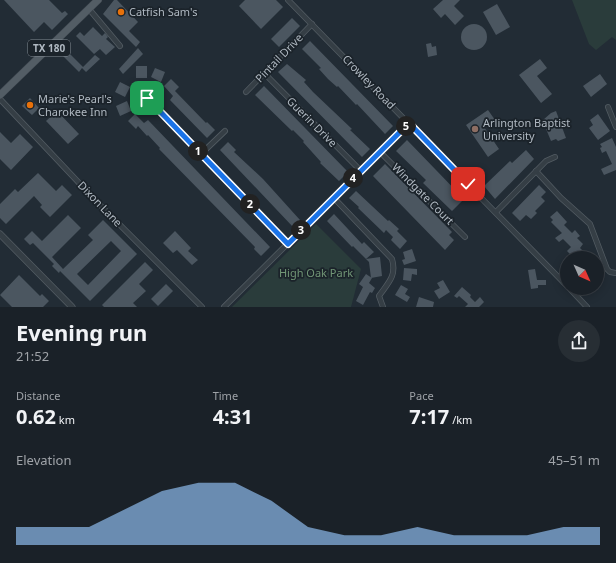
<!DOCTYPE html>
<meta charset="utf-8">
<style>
body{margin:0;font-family:"Noto Sans",sans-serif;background:#272e34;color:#f1f3f6;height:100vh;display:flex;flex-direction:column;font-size:15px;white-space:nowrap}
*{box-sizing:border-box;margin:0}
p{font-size:13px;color:#9fa3a8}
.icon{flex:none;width:22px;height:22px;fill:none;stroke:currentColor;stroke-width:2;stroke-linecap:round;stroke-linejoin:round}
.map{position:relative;height:307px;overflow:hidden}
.side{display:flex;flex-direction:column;background:#1a2128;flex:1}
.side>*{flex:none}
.needle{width:26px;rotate:135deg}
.controls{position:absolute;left:560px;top:251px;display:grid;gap:8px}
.controls a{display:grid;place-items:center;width:44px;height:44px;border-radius:50%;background:#1a2128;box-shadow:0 2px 10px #0003,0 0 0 1px #383e45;font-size:20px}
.pin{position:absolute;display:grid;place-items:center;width:34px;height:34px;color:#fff;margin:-17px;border-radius:8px;box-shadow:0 2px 6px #0006}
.km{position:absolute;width:20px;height:20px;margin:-10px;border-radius:50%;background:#222;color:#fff;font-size:11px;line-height:20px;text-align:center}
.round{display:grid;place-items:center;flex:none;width:42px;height:42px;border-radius:21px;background:#272e34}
.head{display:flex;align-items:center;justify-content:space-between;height:68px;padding:0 16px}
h1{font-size:22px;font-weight:700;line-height:30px}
.metrics{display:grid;grid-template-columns:repeat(3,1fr);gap:6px;height:68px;padding:4px 16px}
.metrics div{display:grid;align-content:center}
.metrics b{font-size:20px;font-weight:700}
.metrics small{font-size:11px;font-weight:400}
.metrics p{font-size:11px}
.chart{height:112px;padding:8px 16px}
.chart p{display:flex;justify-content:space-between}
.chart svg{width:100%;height:72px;margin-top:4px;fill:#8cbaeb;opacity:.7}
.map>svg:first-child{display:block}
.green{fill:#2a3c3b}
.building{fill:#4b5660;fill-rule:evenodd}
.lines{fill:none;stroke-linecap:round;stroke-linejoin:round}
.minor-casing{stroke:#535c63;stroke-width:6}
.tertiary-casing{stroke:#535c63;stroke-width:7}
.primary-casing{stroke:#3f474f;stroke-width:8}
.minor{stroke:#353e45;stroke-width:4.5}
.tertiary{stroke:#353e45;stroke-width:5.5}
.primary{stroke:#535d65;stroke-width:7}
.route-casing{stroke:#fff;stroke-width:8}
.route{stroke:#1a73e8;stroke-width:5}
.food-dot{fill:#e8710a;stroke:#1b232a;stroke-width:1.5}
.education-dot{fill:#8d6e63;stroke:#1b232a;stroke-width:1.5}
.labels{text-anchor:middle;stroke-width:3.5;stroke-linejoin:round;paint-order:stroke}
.shield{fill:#1b232a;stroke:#838c94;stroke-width:1}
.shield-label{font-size:10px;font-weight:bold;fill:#b0b9c2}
.poi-label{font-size:11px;fill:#b0b9c2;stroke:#1b232a;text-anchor:start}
.street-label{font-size:11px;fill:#b0b9c2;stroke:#1b232a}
.park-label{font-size:11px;fill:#719676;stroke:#1b232a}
</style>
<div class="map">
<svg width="616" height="307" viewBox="0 0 616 307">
<rect width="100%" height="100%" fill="#222c35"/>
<g class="green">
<polygon points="572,0 616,0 616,40 612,37 596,50 589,44"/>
<polygon points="316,224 361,269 351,307 232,307"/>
</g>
<g class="building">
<polygon points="4,0 49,0 62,13 65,11 68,14 52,30 44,22 34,32"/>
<polygon points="114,0 117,0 138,22 129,31 140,42 136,47 103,14"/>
<polygon points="245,0 276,0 283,7 261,29 239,6"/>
<polygon points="443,0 460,0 454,6 464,16 455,25 445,14 441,18 433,9"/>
<polygon points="497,4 510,27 496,35 483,12"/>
<polygon points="292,18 300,26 279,47 271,39"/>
<circle cx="474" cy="37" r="13"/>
<polygon points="93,27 102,36 105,33 108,37 106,39 115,47 106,55 100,49 94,54 76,36 80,32 84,36"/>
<polygon points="310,41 393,126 385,134 357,104 356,105 338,86 337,87 328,79 319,69 321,68 302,49"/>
<polygon points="431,43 432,47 436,46 437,55 428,57 426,44"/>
<polygon points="138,48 143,54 123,74 119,69"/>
<polygon points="66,50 83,67 95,55 100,59 86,72 82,68 79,72 62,55"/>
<polygon points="540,59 547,68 537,76 552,94 541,103 519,75"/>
<polygon points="287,64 306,80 304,82 313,92 352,129 350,130 370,149 362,157 278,72"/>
<rect x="136" y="66" width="11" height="12"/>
<polygon points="155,68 165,72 161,82 151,77"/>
<polygon points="600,74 607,84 591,97 583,86"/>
<polygon points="171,79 179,87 175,91 206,123 207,122 215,130 207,138 170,100 173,96 164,86"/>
<polygon points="120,82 130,87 125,97 115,92"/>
<polygon points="264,86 348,172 339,181 320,163 321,162 303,142 304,141 293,130 292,131 255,95"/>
<polygon points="30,98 39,108 32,115 22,106"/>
<polygon points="127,101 131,111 120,116 116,106"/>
<polygon points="488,110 495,120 484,127 499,149 488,157 466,125"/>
<polygon points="57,111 79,134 68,144 46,121"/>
<polygon points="556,111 566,138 558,141 556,139 551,141 546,129 549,127 543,120 551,113"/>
<polygon points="135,114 144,123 148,120 270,247 261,256 254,249 255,247 159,149 160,148 148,135 147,136 138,126 136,129 128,121"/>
<polygon points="598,114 610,131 598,140 589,128 593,125 590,120"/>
<polygon points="0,132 11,143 20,134 33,147 11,170 0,159"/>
<polygon points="612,138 616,147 616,170 604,175 601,169 612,164 606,151 602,153 600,148 602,147 600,144"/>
<polygon points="407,140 464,199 452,211 423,183 426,180 396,151"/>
<polygon points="228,142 236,150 234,152 263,179 300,220 293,227 220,150"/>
<polygon points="526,150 534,159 495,199 484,186 510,161 512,163"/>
<polygon points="385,164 452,232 449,235 454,240 445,250 373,176"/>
<polygon points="38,173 56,191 62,185 72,195 50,217 40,207 42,205 34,196 6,224 0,218 0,204 15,189 18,192"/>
<polygon points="539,185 546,192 541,197 545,201 535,211 537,213 531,219 526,215 520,221 512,213"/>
<polygon points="356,191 388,221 389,220 399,229 397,231 407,241 400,249 391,240 393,237 386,230 384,233 358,208 359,207 349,198"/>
<polygon points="557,211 567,222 564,225 572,233 575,230 580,236 577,238 583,244 580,248 584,252 581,254 585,258 569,258 572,256 567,251 571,247 563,239 559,242 555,238 562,233 551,222 553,220 550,217"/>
<polygon points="334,214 362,244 364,242 374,252 366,259 380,257 382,276 371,278 369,262 353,246 352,247 327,221"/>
<path d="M 68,215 L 81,228 L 52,257 L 63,269 L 93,240 L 88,235 L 103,220 L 137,254 L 90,301 L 60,271 L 59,273 L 52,266 L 54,264 L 33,243 L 30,245 L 24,239 L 32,231 L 42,241 ZM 111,241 L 121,251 L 88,285 L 77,274 Z"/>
<polygon points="175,231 191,248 188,251 198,260 192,265 177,250 173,253 163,243"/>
<polygon points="412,249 416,261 404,265 402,260 405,259 403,252"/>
<polygon points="145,262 153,270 139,284 146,291 133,303 137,307 104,307 102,305"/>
<polygon points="404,268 417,269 417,275 412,274 411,281 403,280"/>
<polygon points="535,269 537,280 546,280 546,285 538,285 538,288 531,289 528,270"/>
<polygon points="366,274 372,278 369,283 375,288 372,293 370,292 363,305 356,301 363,287 359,284"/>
<polygon points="19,275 40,296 42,294 49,301 43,307 12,307 0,295"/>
<polygon points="443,280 450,292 439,299 434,291 440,288 437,283"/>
<polygon points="166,284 173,291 158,306 151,299"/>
<polygon points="401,285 408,289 405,294 410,297 407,302 395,295"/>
<polygon points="462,287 471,295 470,297 475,302 480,297 484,302 479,307 465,307 468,304 459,296 457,298 454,296"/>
<polygon points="419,297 434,302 433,307 416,307"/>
</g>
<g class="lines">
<g class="minor-casing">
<g id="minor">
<polyline points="288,0 567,286"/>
<polyline points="89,9 120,46"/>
<polyline points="264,73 361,171"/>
<polyline points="246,92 312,24"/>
<polyline points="147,98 288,244"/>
<polyline points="0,99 97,202 202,307"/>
<polyline points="608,107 616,127"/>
<polyline points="380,152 465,237"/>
<polyline points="201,154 225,131"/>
<polyline points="536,171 561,198 590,224 607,269 610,272 616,273"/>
<path d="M 334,198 L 392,259 C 397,276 388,283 379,296 L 383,307"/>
<polyline points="496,212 546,161 555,157"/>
<polyline points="569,288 587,307"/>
<polyline points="224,307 409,123"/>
</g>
</g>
<g class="tertiary-casing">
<polyline id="tertiary" points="0,234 72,307"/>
</g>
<g class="primary-casing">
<polyline id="primary" points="0,95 98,0"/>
</g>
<use href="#minor" class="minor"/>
<use href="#tertiary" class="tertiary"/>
<use href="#primary" class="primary"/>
</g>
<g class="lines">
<g class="route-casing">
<polyline id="route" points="147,98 288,244 409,123 468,184"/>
</g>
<use href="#route" class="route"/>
</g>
<g class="food-dot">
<circle cx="121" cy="12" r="4"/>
<circle cx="30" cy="105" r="4"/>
</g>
<circle class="education-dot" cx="475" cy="129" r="4"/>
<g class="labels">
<rect class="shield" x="28" y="40" width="42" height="16" rx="3"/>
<g class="shield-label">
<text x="49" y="52">TX 180</text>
</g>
<g class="poi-label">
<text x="129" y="16">Catfish Sam's</text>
<text x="38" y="103">Marie's Pearl's<tspan x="38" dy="13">Charokee Inn</tspan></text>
<text x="483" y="127">Arlington Baptist<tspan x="483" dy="13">University</tspan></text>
</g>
<g class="street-label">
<text transform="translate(279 58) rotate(-46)" y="4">Pintail Drive</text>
<text transform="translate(369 82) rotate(46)" y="4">Crowley Road</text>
<text transform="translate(312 122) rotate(45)" y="4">Guerin Drive</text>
<text transform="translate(423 194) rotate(45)" y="4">Windgate Court</text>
<text transform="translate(100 204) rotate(46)" y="4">Dixon Lane</text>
</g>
<g class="park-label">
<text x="316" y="277">High Oak Park</text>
</g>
</g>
</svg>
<div class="controls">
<a><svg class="needle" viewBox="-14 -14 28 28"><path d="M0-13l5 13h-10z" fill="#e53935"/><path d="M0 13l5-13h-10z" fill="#9fa3a8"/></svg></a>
</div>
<div class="pin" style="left:147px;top:98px;background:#1e9e55"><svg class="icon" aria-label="arrive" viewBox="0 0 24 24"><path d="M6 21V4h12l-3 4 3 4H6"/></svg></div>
<div class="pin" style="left:468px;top:184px;background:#d93025"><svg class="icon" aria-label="check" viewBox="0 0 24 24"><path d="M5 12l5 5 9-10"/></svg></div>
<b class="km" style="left:198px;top:151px">1</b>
<b class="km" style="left:250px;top:204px">2</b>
<b class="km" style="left:301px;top:230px">3</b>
<b class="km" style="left:353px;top:178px">4</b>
<b class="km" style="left:406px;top:126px">5</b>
</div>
<section class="side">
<div class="head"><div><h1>Evening run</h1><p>21:52</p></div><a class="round"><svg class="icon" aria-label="share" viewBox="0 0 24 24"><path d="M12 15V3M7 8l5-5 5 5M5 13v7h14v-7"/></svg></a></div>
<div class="metrics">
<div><p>Distance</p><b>0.62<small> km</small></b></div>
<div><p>Time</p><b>4:31</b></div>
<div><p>Pace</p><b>7:17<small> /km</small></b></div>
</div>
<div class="chart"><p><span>Elevation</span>45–51 m</p>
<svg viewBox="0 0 160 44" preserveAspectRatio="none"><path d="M0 44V33L10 33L20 33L30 22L40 11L50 6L60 6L70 17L80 33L90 38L100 38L110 33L120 38L130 38L140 38L150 33L160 33V44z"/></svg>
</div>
</section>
